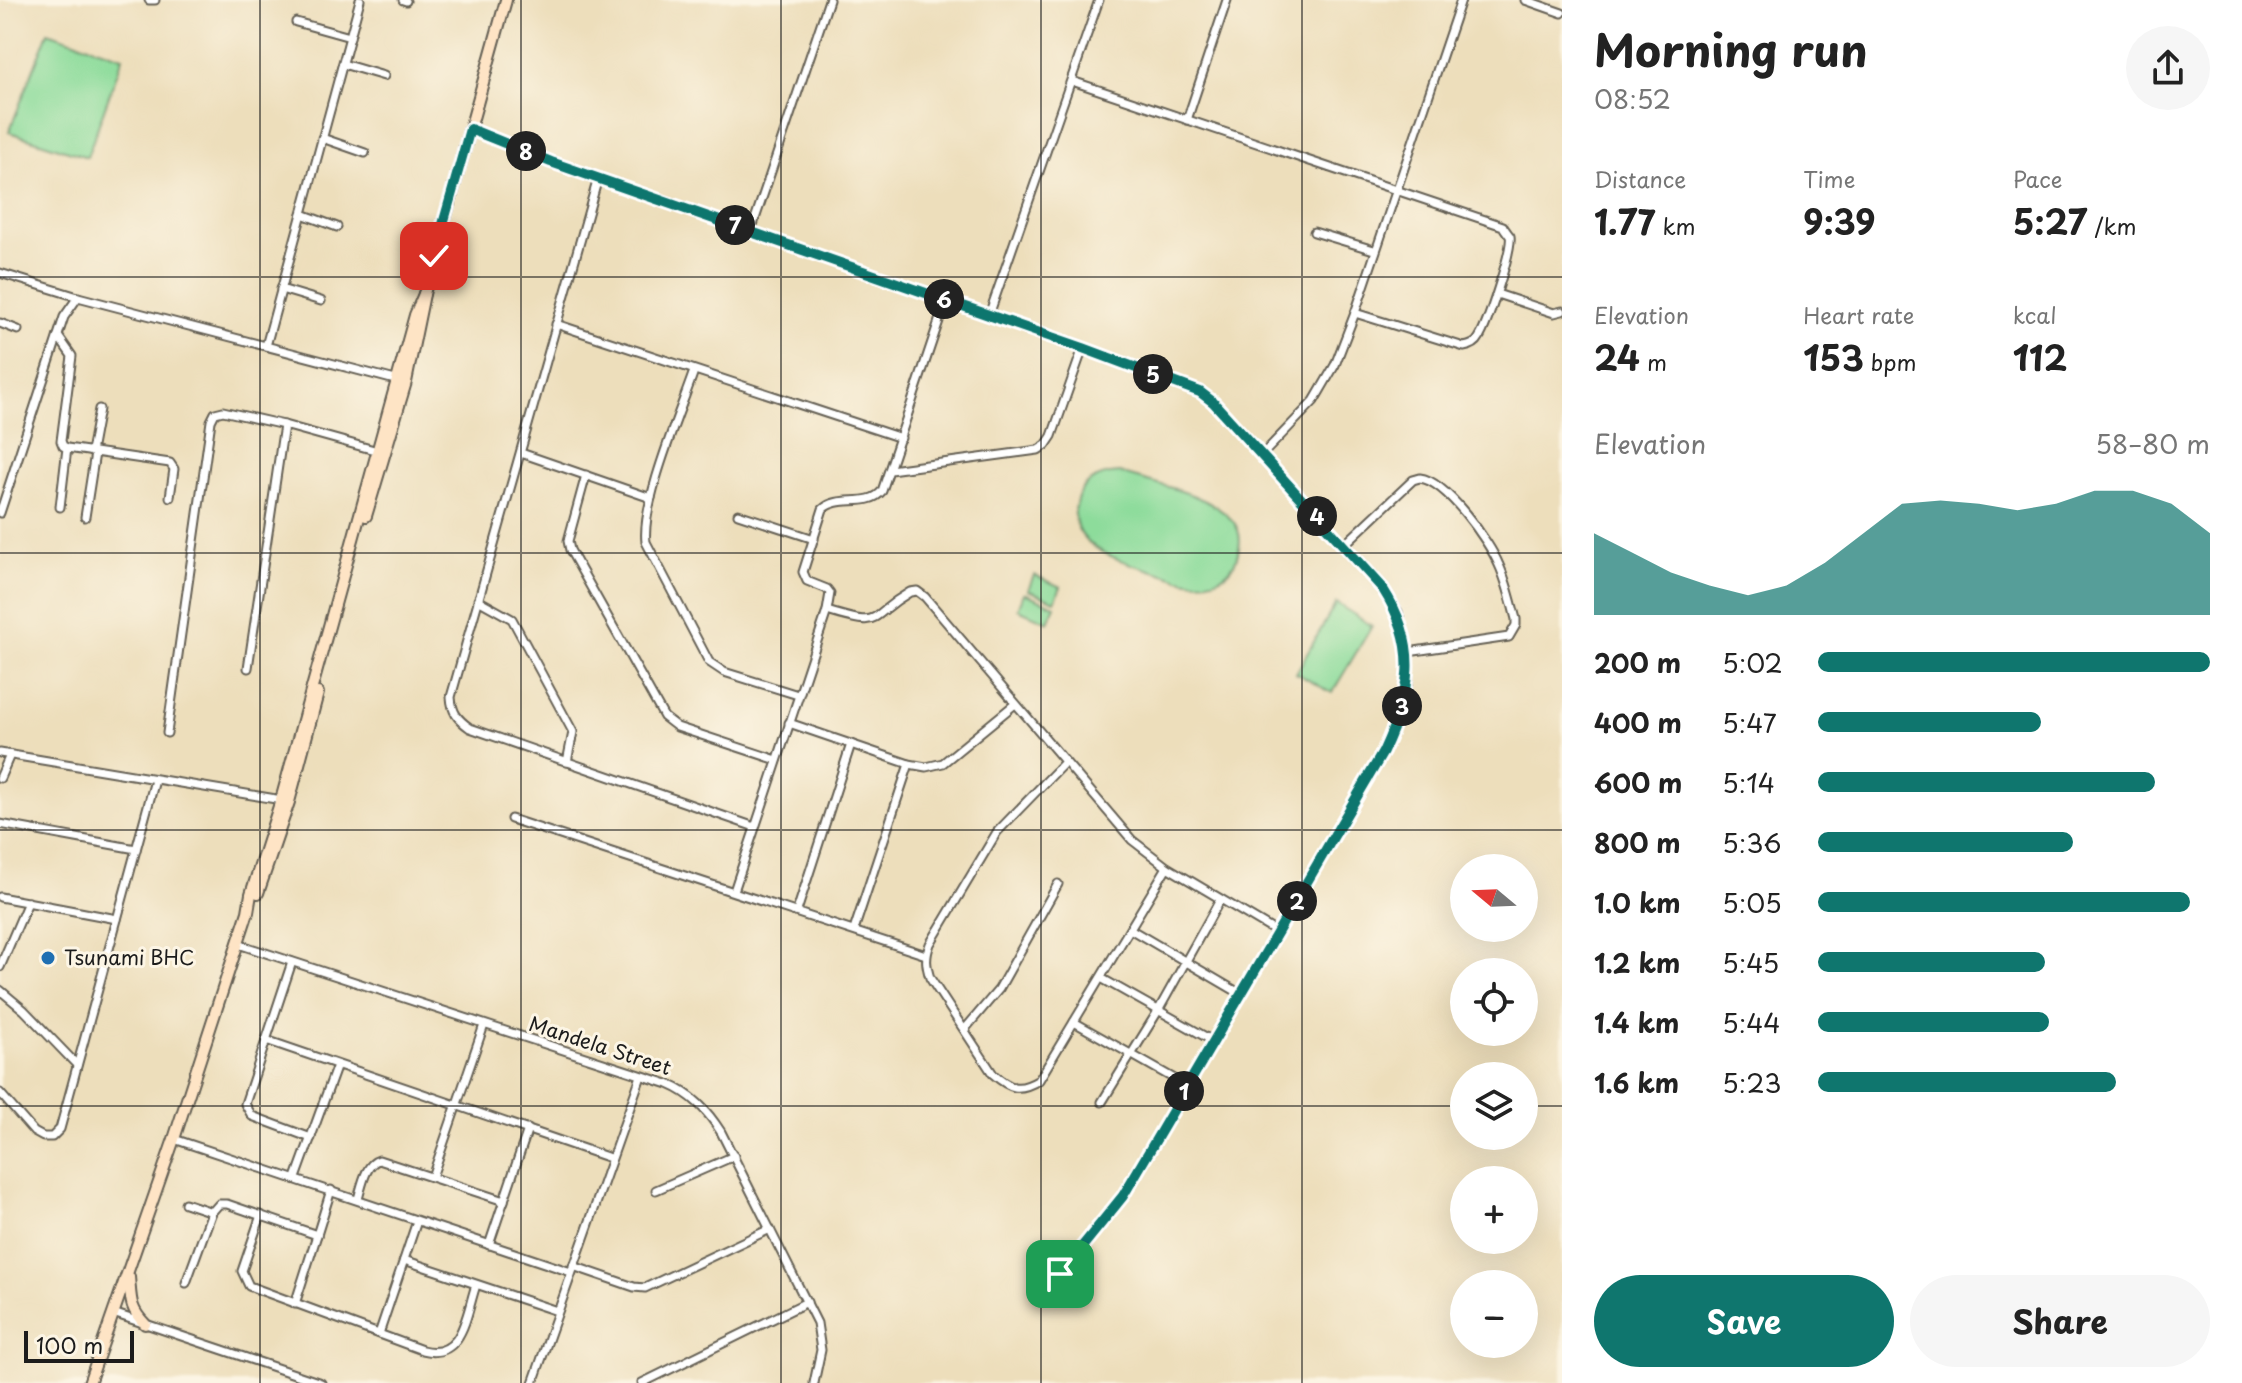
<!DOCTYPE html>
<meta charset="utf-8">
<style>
body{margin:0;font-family:"Playpen Sans",sans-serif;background:#f6f6f6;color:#222;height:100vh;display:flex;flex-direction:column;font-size:30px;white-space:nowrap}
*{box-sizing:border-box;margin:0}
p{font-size:26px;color:#767676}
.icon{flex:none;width:44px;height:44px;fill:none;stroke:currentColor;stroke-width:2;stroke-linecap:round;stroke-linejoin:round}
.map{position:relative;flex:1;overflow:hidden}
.sheet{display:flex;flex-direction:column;background:#fff;width:680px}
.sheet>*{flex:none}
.needle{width:52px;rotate:289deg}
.buttons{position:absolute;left:1450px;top:854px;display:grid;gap:16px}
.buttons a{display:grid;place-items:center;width:88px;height:88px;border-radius:50%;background:#fff;box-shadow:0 8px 32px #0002;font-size:40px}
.scale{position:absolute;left:24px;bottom:20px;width:110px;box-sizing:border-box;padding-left:8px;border:4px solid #1c1c1c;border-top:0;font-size:22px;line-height:28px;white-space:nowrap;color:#1c1c1c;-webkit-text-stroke:6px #fcf5e5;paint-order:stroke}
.pin{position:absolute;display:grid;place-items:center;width:68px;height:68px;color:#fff;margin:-34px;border-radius:16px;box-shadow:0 4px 12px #0006}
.km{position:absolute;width:40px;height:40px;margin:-20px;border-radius:50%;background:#222;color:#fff;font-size:22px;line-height:40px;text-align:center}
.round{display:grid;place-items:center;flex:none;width:84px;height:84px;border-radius:42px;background:#f6f6f6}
.overview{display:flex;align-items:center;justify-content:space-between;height:136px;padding:0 32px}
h1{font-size:44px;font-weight:700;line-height:60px}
.figures{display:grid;grid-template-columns:repeat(3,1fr);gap:12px;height:136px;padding:8px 32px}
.figures div{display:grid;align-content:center}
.figures b{font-size:34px;font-weight:700}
.figures small{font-size:22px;font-weight:400}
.figures p{font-size:22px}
.chart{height:224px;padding:16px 32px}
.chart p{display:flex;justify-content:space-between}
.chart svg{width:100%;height:144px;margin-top:8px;fill:#0f766e;opacity:.7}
.primary-button{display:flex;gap:16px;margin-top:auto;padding:16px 32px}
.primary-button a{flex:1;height:92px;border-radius:48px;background:#0f766e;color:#fff;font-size:32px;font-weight:700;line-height:92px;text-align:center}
.primary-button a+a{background:#f6f6f6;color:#222}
ul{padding:0 32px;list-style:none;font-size:26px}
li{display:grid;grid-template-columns:128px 96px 1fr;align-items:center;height:60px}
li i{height:20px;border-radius:10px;background:#0f766e}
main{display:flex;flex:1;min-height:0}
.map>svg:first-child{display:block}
.green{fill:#8ddc9b;stroke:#547c5c;stroke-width:2}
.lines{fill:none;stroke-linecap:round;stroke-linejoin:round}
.street-casing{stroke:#656054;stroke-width:11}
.secondary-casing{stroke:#656054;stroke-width:14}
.street{stroke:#fff;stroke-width:7}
.secondary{stroke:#fee4c5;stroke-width:10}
.route-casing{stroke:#fff;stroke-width:16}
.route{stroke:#0f766e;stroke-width:10}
.grid{fill:none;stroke:#1c1c1c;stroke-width:2;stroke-opacity:0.55}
.poi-dot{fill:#1f6fb2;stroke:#fcf5e5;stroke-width:3}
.labels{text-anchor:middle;stroke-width:6;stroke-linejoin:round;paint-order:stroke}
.poi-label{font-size:20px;fill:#1c1c1c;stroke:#fcf5e5;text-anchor:start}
.street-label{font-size:20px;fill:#1c1c1c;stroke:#fcf5e5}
</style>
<main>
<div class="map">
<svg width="1562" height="1383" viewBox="0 0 1562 1383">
<rect width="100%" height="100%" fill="#fcf5e5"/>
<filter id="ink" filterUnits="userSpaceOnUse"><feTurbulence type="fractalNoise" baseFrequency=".0125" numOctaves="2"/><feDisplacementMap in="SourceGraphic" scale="16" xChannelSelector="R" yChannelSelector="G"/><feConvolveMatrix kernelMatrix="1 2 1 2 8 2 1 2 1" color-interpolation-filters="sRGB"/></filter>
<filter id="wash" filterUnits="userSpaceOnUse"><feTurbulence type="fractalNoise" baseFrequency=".006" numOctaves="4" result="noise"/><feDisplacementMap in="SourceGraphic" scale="32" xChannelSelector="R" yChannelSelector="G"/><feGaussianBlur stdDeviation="1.8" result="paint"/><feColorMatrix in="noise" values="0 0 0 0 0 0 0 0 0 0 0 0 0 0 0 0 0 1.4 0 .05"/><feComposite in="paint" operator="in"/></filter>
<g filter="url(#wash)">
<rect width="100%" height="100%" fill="#eddebb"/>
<g class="green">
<polygon points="48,32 123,57 87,157 9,132"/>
<path d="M 1120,473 C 1154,484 1208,493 1232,520 C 1239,528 1241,538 1239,548 C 1234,583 1202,587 1173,577 C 1137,564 1061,553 1077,500 C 1083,480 1102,474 1120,473 Z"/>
<polygon points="1034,575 1061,587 1055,601 1028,590"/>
<polygon points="1024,593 1055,606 1048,622 1018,609"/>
<polygon points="1336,603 1372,626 1332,693 1296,673"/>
</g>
</g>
<g filter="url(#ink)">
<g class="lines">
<g class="street-casing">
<g id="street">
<polyline points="149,0 155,0"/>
<polyline points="403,0 406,1"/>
<polyline points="1525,0 1562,13"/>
<polyline points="296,22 350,37"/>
<polyline points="343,64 384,76"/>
<path d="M 1072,81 L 1503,226 C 1503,227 1509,235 1510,236 C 1513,248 1487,326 1479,338 C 1476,344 1470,346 1464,347 L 1355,313"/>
<polyline points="1187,120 1227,0"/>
<polyline points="470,129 551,162 1083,348 1200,392 1213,402 1383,589 1398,612 1408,652 1408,682 1405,697 1383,752 1123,1196 1060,1274"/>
<polyline points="322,138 365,153"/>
<path d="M 598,178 L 451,697 C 452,712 457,719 470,728 L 755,827"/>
<polyline points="302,214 337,227"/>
<polyline points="751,231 829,0"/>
<polyline points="1314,232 1374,250"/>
<polyline points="0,273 78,297 399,381"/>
<polyline points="281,289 321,301"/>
<polyline points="1497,294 1554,313 1562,311"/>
<polyline points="989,315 1099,0"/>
<polyline points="0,323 18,330"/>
<polyline points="556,324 901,438"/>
<polyline points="58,336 72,356 61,441 63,446 67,448 60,507"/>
<polyline points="266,346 360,0"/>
<path d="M 694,371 C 680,412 641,503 646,542 L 709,662 L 724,672 L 798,695"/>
<polyline points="67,448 170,463 174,469 170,497"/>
<polyline points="91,452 99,409"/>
<polyline points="521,453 651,498"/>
<polyline points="1262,455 1314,401 1335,365 1355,313 1461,0"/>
<polyline points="890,470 1038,450 1046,445 1052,436 1083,348"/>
<polyline points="586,475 568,541 570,550 664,717 677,727 777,760"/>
<polyline points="0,513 64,317 78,297"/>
<polyline points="738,514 814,539"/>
<polyline points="85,517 95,453"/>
<path d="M 1344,545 L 1413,480 L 1420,478 C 1446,481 1489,541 1499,565 C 1507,582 1511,601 1516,619 L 1516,625 L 1509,637 L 1408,652"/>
<polyline points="478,600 512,619 573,732 567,762"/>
<path d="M 827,611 C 885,629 865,618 910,592 L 917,591 L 925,597 L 1132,840 L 1167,867 L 1278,933"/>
<polyline points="248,668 284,425"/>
<polyline points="789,723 909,764 926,767 943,763 1015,704"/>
<polyline points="167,733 211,421 215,413 223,411 284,425 378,451"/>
<polyline points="0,753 282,800"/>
<path d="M 1065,762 L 997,832 L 930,944 C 925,958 926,965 930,978 L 993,1074 C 1010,1089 1019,1092 1039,1080 L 1167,867"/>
<polyline points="0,778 10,755"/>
<polyline points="511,819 926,955"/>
<polyline points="0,824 136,849"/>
<path d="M 734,891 L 827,611 L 830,593 L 827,589 L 807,581 L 803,572 L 823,509 C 839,494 868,508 882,491 L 946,300"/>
<polyline points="0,897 117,919"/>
<polyline points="797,911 851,744"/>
<polyline points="1130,929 1241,994"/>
<polyline points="854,930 909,764"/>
<path d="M 238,944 L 668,1084 C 692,1094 707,1110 721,1132 L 817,1323 L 821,1350 L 814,1383"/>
<polyline points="292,962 245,1104 252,1116 311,1138"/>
<polyline points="0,967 28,902"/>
<polyline points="1101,978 1213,1041"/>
<polyline points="0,990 24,1010 77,1065"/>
<polyline points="1074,1022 1187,1086"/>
<polyline points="965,1029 999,989 1058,884"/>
<polyline points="266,1040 610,1158"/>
<polyline points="0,1093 34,1132 43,1137 52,1137 60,1129 155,780"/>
<polyline points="1102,1102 1158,1011 1220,900"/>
<polyline points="174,1139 571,1272"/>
<polyline points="432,1177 484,1025"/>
<polyline points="296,1178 337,1065"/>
<polyline points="656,1190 734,1156"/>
<path d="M 358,1199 C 362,1186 365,1164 379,1160 L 504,1201"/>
<polyline points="185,1203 212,1212"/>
<path d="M 261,1215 L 242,1271 L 249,1286 L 422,1350 C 463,1361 466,1314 476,1285"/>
<polyline points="317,1235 331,1190"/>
<polyline points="489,1245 528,1129"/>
<polyline points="404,1260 557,1311"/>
<polyline points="573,1266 634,1287 645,1288 770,1229"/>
<polyline points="186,1283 212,1212 219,1204 227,1204 317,1235 295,1304"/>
<polyline points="113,1313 321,1383"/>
<polyline points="379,1334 417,1221"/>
<polyline points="533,1383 641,1076"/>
<polyline points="642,1383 807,1302"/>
</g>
</g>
<g class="secondary-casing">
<g id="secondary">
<polyline points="366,516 406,382 424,294 506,0"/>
<polyline points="258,893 289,802 318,693"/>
<path d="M 129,1277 C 131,1298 129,1308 145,1324"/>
<polyline points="89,1383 174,1139 248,912 251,894 281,800 415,315 424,294"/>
</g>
</g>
<use href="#street" class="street"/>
<use href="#secondary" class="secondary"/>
</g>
</g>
<g class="lines" filter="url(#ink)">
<g class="route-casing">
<path id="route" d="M 434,256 L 470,129 L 551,162 L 1083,348 L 1200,392 L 1213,402 L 1383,589 C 1420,647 1411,692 1383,752 L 1123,1196 L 1060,1274"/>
</g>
<use href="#route" class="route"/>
</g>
<path class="grid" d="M 260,0 L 260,1383M 521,0 L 521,1383M 781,0 L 781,1383M 1041,0 L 1041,1383M 1302,0 L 1302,1383M 0,277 L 1562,277M 0,553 L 1562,553M 0,830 L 1562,830M 0,1106 L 1464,1106M 1524,1106 L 1562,1106"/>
<circle class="poi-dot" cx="48" cy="958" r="8"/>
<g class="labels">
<g class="poi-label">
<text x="64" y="965">Tsunami BHC</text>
</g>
<g class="street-label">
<text transform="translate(600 1046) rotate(18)" y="7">Mandela Street</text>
</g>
</g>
</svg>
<div class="buttons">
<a><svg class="needle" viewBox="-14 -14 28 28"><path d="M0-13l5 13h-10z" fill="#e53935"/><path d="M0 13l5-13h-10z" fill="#767676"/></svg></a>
<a><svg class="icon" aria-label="locate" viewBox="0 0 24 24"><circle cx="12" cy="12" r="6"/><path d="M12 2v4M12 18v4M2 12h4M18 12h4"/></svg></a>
<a><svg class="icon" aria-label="layers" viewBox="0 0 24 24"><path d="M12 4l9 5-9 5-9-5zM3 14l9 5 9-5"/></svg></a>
<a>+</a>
<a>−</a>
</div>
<div class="scale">100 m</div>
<div class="pin" style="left:1060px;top:1274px;background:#1e9e55"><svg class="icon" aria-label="arrive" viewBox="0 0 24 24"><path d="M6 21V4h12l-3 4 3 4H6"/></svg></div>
<div class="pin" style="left:434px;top:256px;background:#d93025"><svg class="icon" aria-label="check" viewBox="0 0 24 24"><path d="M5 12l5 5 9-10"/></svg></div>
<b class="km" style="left:1184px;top:1091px">1</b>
<b class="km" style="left:1297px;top:901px">2</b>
<b class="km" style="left:1402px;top:706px">3</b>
<b class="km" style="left:1317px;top:516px">4</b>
<b class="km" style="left:1153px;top:374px">5</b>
<b class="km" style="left:944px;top:299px">6</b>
<b class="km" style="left:735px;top:225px">7</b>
<b class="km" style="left:526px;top:151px">8</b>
</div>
<section class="sheet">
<div class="overview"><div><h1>Morning run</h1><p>08:52</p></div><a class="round"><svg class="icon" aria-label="share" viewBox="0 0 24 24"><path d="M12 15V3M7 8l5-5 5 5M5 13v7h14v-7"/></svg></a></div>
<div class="figures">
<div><p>Distance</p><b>1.77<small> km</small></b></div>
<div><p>Time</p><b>9:39</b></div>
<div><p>Pace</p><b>5:27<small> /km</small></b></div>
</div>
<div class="figures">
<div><p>Elevation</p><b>24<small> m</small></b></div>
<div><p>Heart rate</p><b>153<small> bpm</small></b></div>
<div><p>kcal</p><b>112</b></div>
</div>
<div class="chart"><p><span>Elevation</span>58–80 m</p>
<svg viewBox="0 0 160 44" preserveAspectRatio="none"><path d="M0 44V19L10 25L20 31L30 35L40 38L50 35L60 28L70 19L80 10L90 9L100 10L110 12L120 10L130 6L140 6L150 10L160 19V44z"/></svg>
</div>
<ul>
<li><b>200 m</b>5:02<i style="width:100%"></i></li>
<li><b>400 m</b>5:47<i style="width:57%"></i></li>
<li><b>600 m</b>5:14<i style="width:86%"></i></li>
<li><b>800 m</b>5:36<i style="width:65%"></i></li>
<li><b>1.0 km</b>5:05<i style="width:95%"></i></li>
<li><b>1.2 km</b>5:45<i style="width:58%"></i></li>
<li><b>1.4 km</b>5:44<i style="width:59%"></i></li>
<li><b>1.6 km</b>5:23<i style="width:76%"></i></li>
</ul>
<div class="primary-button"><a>Save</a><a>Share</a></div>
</section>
</main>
